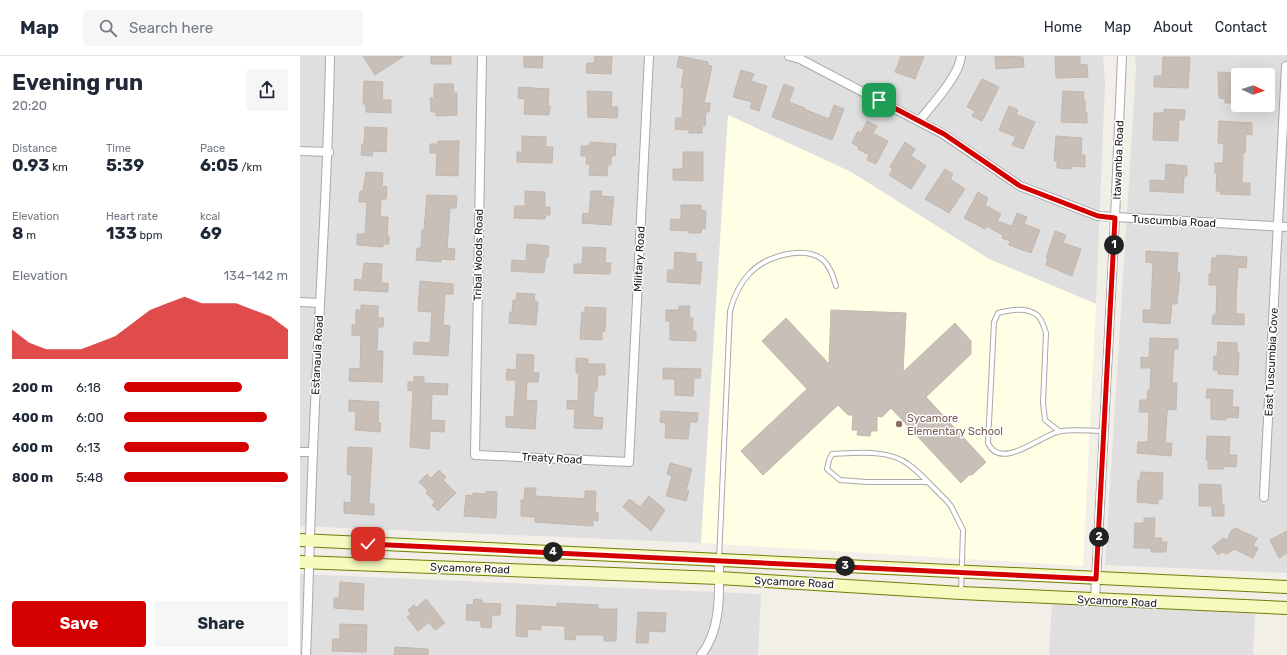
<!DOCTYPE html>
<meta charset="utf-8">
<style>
body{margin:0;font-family:Rubik,sans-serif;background:#f6f6f7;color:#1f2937;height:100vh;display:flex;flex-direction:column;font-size:15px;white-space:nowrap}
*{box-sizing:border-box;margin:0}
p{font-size:13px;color:#747a83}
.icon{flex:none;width:22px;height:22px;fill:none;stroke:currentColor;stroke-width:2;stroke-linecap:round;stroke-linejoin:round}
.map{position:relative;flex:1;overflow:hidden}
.drawer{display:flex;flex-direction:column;background:#fff;width:300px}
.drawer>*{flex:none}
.needle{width:26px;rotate:93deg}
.controls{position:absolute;left:931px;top:12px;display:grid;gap:8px}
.controls a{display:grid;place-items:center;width:44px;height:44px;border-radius:4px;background:#fff;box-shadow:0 4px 16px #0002;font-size:20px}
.pin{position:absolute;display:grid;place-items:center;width:34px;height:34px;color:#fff;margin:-17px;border-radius:8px;box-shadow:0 2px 6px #0006}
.km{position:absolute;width:20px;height:20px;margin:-10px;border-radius:50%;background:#222;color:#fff;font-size:11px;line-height:20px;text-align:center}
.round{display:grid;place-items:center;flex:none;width:42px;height:42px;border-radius:4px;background:#f6f6f7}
.head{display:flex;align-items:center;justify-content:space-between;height:68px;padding:0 12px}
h1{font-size:22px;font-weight:700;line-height:30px}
.metrics{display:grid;grid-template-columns:repeat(3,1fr);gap:6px;height:68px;padding:4px 12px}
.metrics div{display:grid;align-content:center}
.metrics b{font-size:17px;font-weight:700}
.metrics small{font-size:11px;font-weight:400}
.metrics p{font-size:11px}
.chart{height:112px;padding:8px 12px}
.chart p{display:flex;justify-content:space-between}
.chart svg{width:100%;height:72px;margin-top:4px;fill:#d40000;opacity:.7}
.button{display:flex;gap:8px;margin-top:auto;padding:8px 12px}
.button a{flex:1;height:46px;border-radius:4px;background:#d40000;color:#fff;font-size:16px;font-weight:700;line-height:46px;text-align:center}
.button a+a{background:#f6f6f7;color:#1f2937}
ul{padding:0 12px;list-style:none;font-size:13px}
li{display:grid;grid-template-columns:64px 48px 1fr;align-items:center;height:30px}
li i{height:10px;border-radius:5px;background:#d40000}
header{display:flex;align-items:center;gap:24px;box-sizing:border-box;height:56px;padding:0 20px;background:#fff;border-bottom:1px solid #e0e1e3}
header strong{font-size:19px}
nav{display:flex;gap:22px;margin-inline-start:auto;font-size:14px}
.search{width:280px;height:36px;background:#f6f6f7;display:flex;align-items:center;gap:10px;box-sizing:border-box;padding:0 14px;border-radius:4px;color:#747a83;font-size:15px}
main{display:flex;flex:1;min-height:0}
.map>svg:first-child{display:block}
.residential{fill:#e0dfdf;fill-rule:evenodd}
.education{fill:#ffffe5}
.building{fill:#c7bfb8;stroke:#c4b6ab}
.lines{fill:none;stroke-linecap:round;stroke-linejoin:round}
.lane-casing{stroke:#a9a9a9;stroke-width:6}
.street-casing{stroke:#a9a9a9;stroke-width:10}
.secondary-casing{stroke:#707d05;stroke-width:14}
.lane{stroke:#fff;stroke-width:4}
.street{stroke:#fff;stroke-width:8}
.secondary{stroke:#f7fabf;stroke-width:12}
.route-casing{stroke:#fff;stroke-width:8}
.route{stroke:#d40000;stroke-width:5}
.education-dot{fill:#8d6e63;stroke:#fff;stroke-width:1.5}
.labels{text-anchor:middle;stroke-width:3;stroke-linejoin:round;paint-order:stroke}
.street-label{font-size:11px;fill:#222;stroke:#fff}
.education-label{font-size:11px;fill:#785e54;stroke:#fff;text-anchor:start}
</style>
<header>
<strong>Map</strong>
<div class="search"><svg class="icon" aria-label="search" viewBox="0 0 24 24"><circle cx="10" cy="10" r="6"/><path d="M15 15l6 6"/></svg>Search here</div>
<nav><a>Home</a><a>Map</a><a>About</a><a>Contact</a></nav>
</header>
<main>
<section class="drawer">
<div class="head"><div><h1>Evening run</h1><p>20:20</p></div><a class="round"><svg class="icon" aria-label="share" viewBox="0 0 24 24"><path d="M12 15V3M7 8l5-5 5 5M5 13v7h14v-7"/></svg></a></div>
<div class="metrics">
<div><p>Distance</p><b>0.93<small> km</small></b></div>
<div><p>Time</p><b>5:39</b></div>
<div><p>Pace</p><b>6:05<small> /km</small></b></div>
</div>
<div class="metrics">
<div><p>Elevation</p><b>8<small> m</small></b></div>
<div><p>Heart rate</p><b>133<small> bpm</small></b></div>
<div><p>kcal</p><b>69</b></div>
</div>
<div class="chart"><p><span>Elevation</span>134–142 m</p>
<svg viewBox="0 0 160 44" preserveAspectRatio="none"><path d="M0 44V26L10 34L20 38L30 38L40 38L50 34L60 30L70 22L80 14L90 10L100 6L110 10L120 10L130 10L140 14L150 18L160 26V44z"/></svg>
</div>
<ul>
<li><b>200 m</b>6:18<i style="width:72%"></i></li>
<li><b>400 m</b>6:00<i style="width:87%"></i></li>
<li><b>600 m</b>6:13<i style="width:76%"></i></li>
<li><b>800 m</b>5:48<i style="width:100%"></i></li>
</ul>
<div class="button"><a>Save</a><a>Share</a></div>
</section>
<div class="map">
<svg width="987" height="599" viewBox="0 0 987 599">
<rect width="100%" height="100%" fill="#f2efe9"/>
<g class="residential">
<polygon points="0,0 803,0 805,27 796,248 689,203 551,116 428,59 401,487 0,470"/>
<path d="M 835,0 L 987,0 L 987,517 L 805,509 L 836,13 ZM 938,19 L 968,19 L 968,49 L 938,49 Z"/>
<polygon points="0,518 461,538 458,599 0,599"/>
<polygon points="752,546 955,558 953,599 749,599"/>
</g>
<polygon class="education" points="428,59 551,116 689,203 796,248 783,510 401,487"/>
<g class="building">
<polygon points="63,0 104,0 75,19"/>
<rect x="131" y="0" width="20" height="8"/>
<polygon points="224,0 243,0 242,12 224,11"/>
<polygon points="295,0 312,0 311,18 286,17 287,7 294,7"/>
<polygon points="379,0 408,6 408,9 412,10 404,47 410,47 409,56 406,56 405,70 402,70 402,77 389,77 389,74 375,73 376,62 382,62 384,32 381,32 384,13 377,11"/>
<polygon points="601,0 624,0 615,23 595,16"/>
<polygon points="695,0 723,1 724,11 696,13"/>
<polygon points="755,0 780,0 780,9 787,8 788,21 756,22"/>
<polygon points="863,1 890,1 888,32 854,31 854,20 862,20"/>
<polygon points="441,14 454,18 451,25 467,30 459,55 450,52 452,46 433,41"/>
<polygon points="918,16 938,17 938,47 925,47 925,43 919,42"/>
<polygon points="682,23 699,31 682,65 672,60 675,55 667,51"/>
<polygon points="64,25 83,26 82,44 91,44 91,57 66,56 66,48 63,48"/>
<polygon points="134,28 153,28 154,37 157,37 157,59 136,60 136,56 131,56 130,42 134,42"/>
<polygon points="484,28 494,32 489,46 505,52 504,53 529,63 534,49 544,53 532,84 472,61"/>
<polygon points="219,31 249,33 248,50 250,50 249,59 224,58 225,43 218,42"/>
<polygon points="287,35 312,36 311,51 318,51 317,62 288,61"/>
<polygon points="763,35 784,36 783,44 785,44 785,56 787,56 787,67 761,66"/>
<polygon points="709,50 718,54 716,58 735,66 723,93 712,89 716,81 699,74"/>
<polygon points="864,53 885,54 884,64 879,64 878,85 853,84 854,57 864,57"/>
<polygon points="567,65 577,70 573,77 588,85 576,108 567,104 569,99 558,93 559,91 552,87 558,75 561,77"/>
<polygon points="919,65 952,67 952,79 946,78 945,97 943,97 942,127 950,127 950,139 920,138 921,135 916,135 917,117 915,117 915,107 923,107 924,88 918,87"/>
<polygon points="65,71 87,72 86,96 73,95 72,100 61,99 62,88 64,88"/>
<polygon points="222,80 246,81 246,91 253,91 252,107 217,106 217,96 222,96"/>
<polygon points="756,80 782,82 781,99 785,99 785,111 771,110 771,113 757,112 757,105 754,105"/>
<polygon points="138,85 159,85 158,120 136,119 137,97 130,97 130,88 138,88"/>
<polygon points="290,86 316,88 315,100 311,100 311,109 308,109 307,120 289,119 290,108 286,108 287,100 281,100 281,90 289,90"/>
<polygon points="605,86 615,93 611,100 626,110 611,133 589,119 593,113 590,111"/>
<polygon points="383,96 403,96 403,125 373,124 373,113 383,113"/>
<polygon points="866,108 887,110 887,120 884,120 883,137 850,135 850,124 865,125"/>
<polygon points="645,113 653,118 650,123 665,133 649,157 625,143"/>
<polygon points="66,116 83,117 82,130 87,131 86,143 81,143 80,161 88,161 87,180 89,180 89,188 83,188 83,191 57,189 57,178 65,178 67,146 59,146 60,135 63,135"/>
<polygon points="225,135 245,136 245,151 250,151 250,159 246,159 245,163 214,162 215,150 225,150"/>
<polygon points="291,135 302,135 301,140 314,141 311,169 282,167 283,157 289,158"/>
<polygon points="678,136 688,142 685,149 701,158 697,165 712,170 717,157 727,161 724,168 740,174 731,197 709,189 710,185 702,182 703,179 686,170 685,173 664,162"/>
<polygon points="127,139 157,140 156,152 150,152 147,192 155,193 154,204 141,203 141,206 116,204 117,192 121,192 122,174 124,174"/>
<polygon points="381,149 401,149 401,154 406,155 405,173 402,172 401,177 389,177 389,175 370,174 371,163 381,164"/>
<polygon points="755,175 766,179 763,187 781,193 772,220 746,209 748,203 746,202"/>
<polygon points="227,188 249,190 248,201 246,201 244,217 211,215 212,204 226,205"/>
<polygon points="283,191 306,192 305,207 311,207 310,218 274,217 274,208 282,208"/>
<polygon points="846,195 878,197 877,216 880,217 877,248 872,248 870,268 843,266 843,254 851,254 852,226 853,207 846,206"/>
<polygon points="375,196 396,198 396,206 402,206 400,228 367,226 368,214 374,214"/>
<polygon points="917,199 947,201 946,212 938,211 936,242 936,258 944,258 944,269 912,268 913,259 916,259 917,229 909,229 909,218 911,218 912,202 917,202"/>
<polygon points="64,207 82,208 81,227 88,227 88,236 54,234 55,223 62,224"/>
<polygon points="120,225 153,228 153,238 145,238 143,269 150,270 148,300 113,298 114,286 130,287 132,256 118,255"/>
<polygon points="217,237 235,238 234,245 238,246 236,269 209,267 210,256 212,257 213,244 216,244"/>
<polygon points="61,249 78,250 78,262 84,262 83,271 78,271 77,295 83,295 82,326 49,325 50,312 60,313 61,280 52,279 52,269 56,269 56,254 61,254"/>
<polygon points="379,250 390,250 389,262 393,262 392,275 396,275 396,285 370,284 370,265 366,265 366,254 379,254"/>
<polygon points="285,251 306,252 305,275 302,275 302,284 280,283 282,256 285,256"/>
<polygon points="531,254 606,257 603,316 655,267 671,285 671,298 626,341 686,406 672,419 669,419 661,427 591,352 582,361 577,360 577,375 571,375 570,380 557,379 558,374 552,374 553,359 548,359 538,349 463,419 441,395 507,333 462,285 486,262 529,308"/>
<polygon points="850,282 878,283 878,293 874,293 872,327 877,327 876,354 868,353 867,357 865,387 872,387 871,400 837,397 838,386 848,386 849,356 839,356 840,344 847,344 848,334 850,334 851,312 841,312 841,301 849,302"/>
<polygon points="918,286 937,287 937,296 939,296 938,319 918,318 918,314 913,314 914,300 917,300"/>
<polygon points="217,298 234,299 233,316 239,317 238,326 227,326 226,344 237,345 235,373 206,371 206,360 214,361 216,324 206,324 207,313 216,314"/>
<polygon points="276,302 288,303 288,308 305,308 305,319 298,319 297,335 294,335 293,361 303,362 302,373 274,372 275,353 267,353 267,344 278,345 279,317 276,317"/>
<polygon points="363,312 401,313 400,322 394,322 393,340 375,339 375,323 363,323"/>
<polygon points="114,320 124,321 124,327 148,328 147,339 132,338 131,364 145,365 144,376 130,375 129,393 110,391 113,335 108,334 108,326 114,326"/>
<polygon points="907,333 933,334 932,351 939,351 938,362 926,361 926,364 911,363 911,342 906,342"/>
<polygon points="49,344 79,346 78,367 81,367 80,376 55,374 56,356 49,355"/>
<polygon points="361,355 398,357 397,366 390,366 388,383 365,382 366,367 360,366"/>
<polygon points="907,380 930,381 929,399 937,399 936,411 923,410 923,413 908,413 908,404 906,404"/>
<polygon points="48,391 72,392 69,448 74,448 74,459 44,457 44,446 51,447 52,419 47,418"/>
<polygon points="370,407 392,413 386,434 389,435 386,445 366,440 372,420 367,418"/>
<polygon points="139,414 146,421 143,424 156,437 138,455 132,449 135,446 126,437 128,435 119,426 127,418 131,422"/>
<polygon points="841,416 863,417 862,443 858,443 858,448 837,446 838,424 840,424"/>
<polygon points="899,428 921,429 922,449 924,449 924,460 912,460 912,450 899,450"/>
<polygon points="225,432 236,432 235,440 285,443 285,435 296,435 295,456 298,457 298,465 293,464 293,470 235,466 235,461 221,460 221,444 224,444"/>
<polygon points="186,435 197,436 196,462 164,460 166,439 173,440 173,437 186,438"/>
<polygon points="349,440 365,454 351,475 323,451 329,443 340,451"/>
<polygon points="844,462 855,462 854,482 862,482 861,486 867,486 866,496 851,496 851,492 834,492 835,467 844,467"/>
<polygon points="935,472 957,482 953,490 958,492 953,502 934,493 927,498 922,496 918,499 912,491 923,482 927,484 931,475"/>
<polygon points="987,475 987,497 979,502 970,484"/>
<polygon points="40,526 64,528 63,554 34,552 34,542 39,542"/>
<polygon points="126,543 145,567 135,574 129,566 118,575 107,561 111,558 108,554 114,549 116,552"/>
<polygon points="174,543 182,544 182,547 201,548 200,559 192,559 191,572 181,571 181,565 166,564 167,548 173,549"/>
<polygon points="257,547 298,549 298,553 317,553 316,585 304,585 304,579 276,579 275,584 265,583 265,570 241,569 241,574 228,573 227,581 216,580 217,549 257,551"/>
<polygon points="338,556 366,557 365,576 349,575 348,587 336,587"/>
<polygon points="40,568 67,569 66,596 32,595 33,583 40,583"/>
<polygon points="95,591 128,593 128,599 94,599"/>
</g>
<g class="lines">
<g class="lane-casing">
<g id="lane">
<path d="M 759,375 L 745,364 L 743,347 L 746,277 C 744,271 742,263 737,259 C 727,251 709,254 698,257 L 694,266 L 688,387 C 701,416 742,378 761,375 C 775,373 790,375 804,375"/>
<path d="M 627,426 L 567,426 L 540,424 L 527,413 L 529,404 L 532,398 C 556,397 588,393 608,408 C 622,418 634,433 646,444 L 651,450 L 663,474 L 661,536"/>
<path d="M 419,504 L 430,255 C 434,240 439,228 450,217 C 465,201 502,189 522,203 C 530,210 533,220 536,230"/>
</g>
</g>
<g class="street-casing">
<g id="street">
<polyline points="182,0 175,399 329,406 349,0"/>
<polyline points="489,0 500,3 643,78 720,130 798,160 987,171"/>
<path d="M 619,65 C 631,50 660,19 661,0"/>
<polyline points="0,95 29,96"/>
<polyline points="0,246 20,247"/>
<polyline points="0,396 13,396"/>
<polyline points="964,441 986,10"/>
<polyline points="795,544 815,162 822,0"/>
<path d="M 6,599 C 9,531 10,464 13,396 C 18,264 28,132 30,0"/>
<path d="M 401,599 C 422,573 419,536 419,504"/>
</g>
</g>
<g class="secondary-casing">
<g id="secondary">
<polyline points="0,484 987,531"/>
<polyline points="0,506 419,522 661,537 987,552"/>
</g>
</g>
<use href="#lane" class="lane"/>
<use href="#street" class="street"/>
<use href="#secondary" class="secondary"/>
</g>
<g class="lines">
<g class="route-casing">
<polyline id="route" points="68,488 796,523 815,162 798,160 720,130 644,78 579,44"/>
</g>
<use href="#route" class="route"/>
</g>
<circle class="education-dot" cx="599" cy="368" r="4"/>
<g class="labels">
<g class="street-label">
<text transform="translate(818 104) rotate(-88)" y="4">Itawamba Road</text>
<text transform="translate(874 165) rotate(3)" y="4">Tuscumbia Road</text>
<text transform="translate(178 199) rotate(-89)" y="4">Tribal Woods Road</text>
<text transform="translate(339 203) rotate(-87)" y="4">Military Road</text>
<text transform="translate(17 299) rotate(-87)" y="4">Estanaula Road</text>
<text transform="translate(971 306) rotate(-87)" y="4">East Tuscumbia Cove</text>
<text transform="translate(252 402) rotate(3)" y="4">Treaty Road</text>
<text transform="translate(170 512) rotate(2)" y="4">Sycamore Road</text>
<text transform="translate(494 526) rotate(3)" y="4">Sycamore Road</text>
<text transform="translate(817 545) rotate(3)" y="4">Sycamore Road</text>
</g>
<g class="education-label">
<text x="607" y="366">Sycamore<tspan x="607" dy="13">Elementary School</tspan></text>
</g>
</g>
</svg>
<div class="controls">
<a><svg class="needle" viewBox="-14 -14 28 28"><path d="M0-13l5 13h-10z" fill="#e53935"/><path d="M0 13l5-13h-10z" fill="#747a83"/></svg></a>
</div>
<div class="pin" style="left:579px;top:44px;background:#1e9e55"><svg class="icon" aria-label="arrive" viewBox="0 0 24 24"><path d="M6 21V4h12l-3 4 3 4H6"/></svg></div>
<div class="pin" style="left:68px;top:488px;background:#d93025"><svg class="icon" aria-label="check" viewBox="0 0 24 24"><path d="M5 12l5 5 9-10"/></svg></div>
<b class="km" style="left:814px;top:189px">1</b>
<b class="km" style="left:799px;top:481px">2</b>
<b class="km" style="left:545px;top:510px">3</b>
<b class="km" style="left:253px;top:496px">4</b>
</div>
</main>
